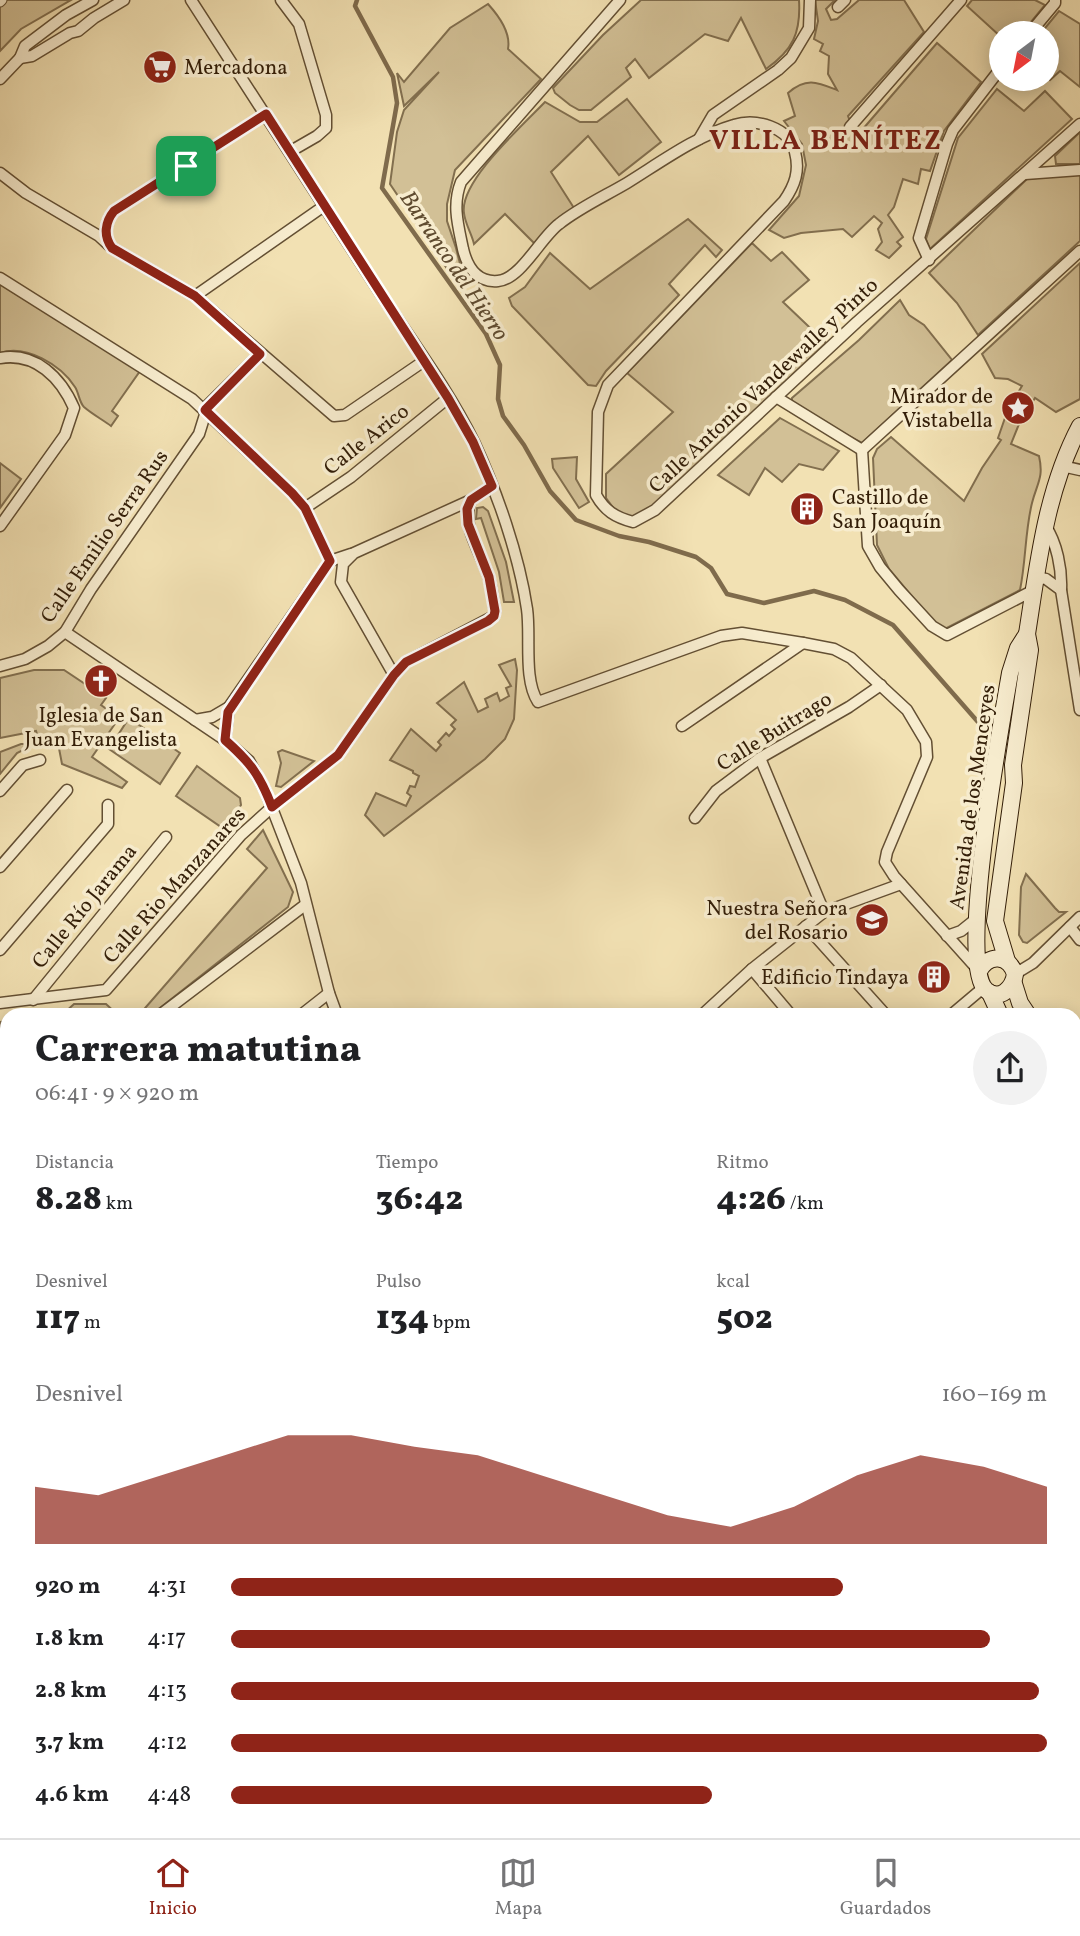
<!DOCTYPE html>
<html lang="es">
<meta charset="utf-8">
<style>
body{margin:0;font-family:Vollkorn,serif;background:#f2f2f2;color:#202124;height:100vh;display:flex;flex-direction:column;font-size:26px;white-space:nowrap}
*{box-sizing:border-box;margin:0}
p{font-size:23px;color:#757577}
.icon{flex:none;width:38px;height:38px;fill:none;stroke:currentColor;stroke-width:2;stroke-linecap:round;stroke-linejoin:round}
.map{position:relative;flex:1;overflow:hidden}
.details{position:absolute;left:0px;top:1008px;width:1082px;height:831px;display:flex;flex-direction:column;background:#fff;border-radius:21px 21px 0 0;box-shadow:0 4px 18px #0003}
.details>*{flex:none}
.needle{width:46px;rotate:212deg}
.controls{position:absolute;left:989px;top:21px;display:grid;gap:14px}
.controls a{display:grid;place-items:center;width:70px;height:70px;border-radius:50%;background:#fff;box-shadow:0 4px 18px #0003;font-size:35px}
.pin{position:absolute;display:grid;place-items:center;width:60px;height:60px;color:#fff;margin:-30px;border-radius:14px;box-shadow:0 4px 10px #0006}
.round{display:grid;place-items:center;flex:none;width:74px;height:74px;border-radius:37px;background:#f2f2f2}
.overview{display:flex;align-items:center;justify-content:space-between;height:119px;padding:0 35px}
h1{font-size:38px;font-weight:800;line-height:52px}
.metrics{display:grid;grid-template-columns:repeat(3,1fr);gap:10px;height:119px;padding:7px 35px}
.metrics div{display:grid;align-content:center}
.metrics b{font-size:35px;font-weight:800}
.metrics small{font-size:19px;font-weight:400}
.metrics p{font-size:19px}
.chart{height:196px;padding:14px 35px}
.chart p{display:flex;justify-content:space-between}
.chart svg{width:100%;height:126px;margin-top:7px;fill:#8f2418;opacity:.7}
ul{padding:0 35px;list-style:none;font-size:23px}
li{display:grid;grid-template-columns:112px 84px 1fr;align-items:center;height:52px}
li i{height:18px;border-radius:9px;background:#8f2418}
.tabs{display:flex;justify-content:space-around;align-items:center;height:98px;border-top:2px solid #e0e0e0;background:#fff;font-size:19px;color:#757577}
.tabs a{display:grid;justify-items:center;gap:4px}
.tabs .current{color:#8f2418}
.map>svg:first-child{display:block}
.green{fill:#d2c096;stroke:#826f4f;stroke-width:2}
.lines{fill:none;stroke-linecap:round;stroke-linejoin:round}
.stream{stroke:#7f6b4c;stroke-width:4.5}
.pedestrian-casing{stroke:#634f33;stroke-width:11}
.minor-casing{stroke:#634f33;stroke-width:13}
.secondary-casing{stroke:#331e08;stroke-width:18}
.pedestrian{stroke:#f7ecce;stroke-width:9}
.minor{stroke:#f7ecce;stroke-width:10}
.secondary{stroke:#f7ecce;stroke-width:16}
.route-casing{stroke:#fff;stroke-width:14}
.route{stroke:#8f2418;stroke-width:9}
.labels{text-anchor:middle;stroke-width:7;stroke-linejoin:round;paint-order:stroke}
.poi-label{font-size:21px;fill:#331e08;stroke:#f7ecce;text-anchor:end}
.street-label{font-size:21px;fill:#331e08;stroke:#f7ecce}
.water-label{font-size:23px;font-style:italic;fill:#5f4b30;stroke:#f7ecce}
.district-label{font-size:28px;font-weight:bold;letter-spacing:2px;fill:#7a1f14;stroke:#f7ecce}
</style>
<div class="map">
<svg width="1080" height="1838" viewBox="0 0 1080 1838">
<rect width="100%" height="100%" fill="#f2e1b3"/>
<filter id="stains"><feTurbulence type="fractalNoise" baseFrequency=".00286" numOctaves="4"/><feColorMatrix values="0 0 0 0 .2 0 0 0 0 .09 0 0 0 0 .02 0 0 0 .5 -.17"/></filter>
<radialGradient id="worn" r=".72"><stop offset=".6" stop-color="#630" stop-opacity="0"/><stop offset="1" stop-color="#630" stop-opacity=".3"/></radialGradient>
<g class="green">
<polygon points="0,0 71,0 21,29 0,51"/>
<path d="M 641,0 L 799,0 C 801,33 793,50 766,69 L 741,18 L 728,41 L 705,34 L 649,78 L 635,59 L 626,68 L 631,77 L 591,110 L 579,110 L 570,105 L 555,93 L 553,88 L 603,35 Z"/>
<path d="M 815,0 L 835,0 L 826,9 L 831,20 L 837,19 L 859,0 L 904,0 L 924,32 L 848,116 L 856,137 L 937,43 L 981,82 L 944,131 L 930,171 L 921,169 L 918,184 L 903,179 L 894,207 L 888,215 L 903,237 L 897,242 L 901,246 L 889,258 L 876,250 L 882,242 L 878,229 L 882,223 L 874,216 L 852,237 L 843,229 L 801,233 L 784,238 L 769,230 L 799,196 L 806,165 L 802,144 L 784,121 L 795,116 L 788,93 C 806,77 817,82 837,90 L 828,74 L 829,56 L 820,51 L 823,44 L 814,39 L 818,21 Z"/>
<polygon points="972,0 1035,0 1045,5 1022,33 1001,33 1001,37 967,6"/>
<path d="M 488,4 C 498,15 511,33 508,49 L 541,79 L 455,170 L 447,204 L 447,221 L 456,248 L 464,279 L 458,285 L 390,184 L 397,132 L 404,110 L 439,72 L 404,106 L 397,73 L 404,82 L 450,28 Z"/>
<polygon points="1059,11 1080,24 1080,87 1060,71 1050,80 1047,77 1046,33 1041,33"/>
<polygon points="997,89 1024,111 1045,91 1072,119 930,249 926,239 958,138"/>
<path d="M 627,99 L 661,142 L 619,175 L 588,136 L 551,172 L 574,208 L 535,244 L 505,214 L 474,244 C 472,234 465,224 464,213 C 459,182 523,125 545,102 L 580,122 L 597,122 Z"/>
<polygon points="1080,132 1080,164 1056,164 1055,156"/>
<polygon points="1080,174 1080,241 978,335 957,303 929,273 1027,179"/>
<polygon points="688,219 722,250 716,257 705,245 669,284 679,295 606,371 596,386 588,385 512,306 509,298 525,287 550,253 590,289"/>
<polygon points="752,243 771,261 782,252 809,280 783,302 826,343 655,506 636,517 628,516 615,510 606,498 606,474 673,412 627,373"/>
<polygon points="1080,263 1080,399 1056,412 1035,398 1025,414 1010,406 1022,386 1008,379 995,378 982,354"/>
<path d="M 0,284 L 140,371 L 112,411 L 118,416 L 111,426 C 103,420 92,414 84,407 C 79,402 79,393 75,387 C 61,365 26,344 0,353 Z"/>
<polygon points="900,300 909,315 924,325 952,360 862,443 792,406 792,398 859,340"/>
<path d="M 1006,415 L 1019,424 L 1011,444 L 1039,456 C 1044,478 1037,483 1032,503 C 1025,531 1026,561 1020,590 L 941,631 L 889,569 L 877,545 L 873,458 L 877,449 L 891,437 L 964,501 L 982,468 L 1001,440 L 998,438 Z"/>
<polygon points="780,418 839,451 823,470 799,464 782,482 765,468 749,495 718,475"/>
<polygon points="577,457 576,479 589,502 579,508 553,468 552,459"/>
<polygon points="0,463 21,479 0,508"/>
<polygon points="483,507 488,511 506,562 514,602 504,602 499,572 481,518 476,519 477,508"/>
<polygon points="515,659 517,670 514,719 505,739 485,759 384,836 365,815 376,793 406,806 411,796 407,793 410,786 415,787 419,776 413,773 413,771 390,760 411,729 436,751 441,745 438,742 446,733 449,736 455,729 451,725 456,720 437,703 464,682 478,712 488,707 485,699 497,693 500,701 509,696 506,688 511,686 499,665"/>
<polygon points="34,670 64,670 106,698 101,705 119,718 92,757 127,782 122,788 62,764 58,743 38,737 36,731 0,738 0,678"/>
<polygon points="129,718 180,753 160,784 109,749"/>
<polygon points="21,744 35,744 17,753 0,774 0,752"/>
<polygon points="282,750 314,761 281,787 276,786 281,763 278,752"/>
<polygon points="197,766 240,798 241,805 224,829 176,796"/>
<polygon points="263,830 293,892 288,907 151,1015 139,1015 267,868 247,849"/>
<polygon points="1026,874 1055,908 1059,912 1066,912 1027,943 1023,942 1019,935 1021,887"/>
<polygon points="74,1004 106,1004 118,1015 62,1015"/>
<polygon points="7,1021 7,1068 0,1069 0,1022"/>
<polygon points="7,1725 7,1832 22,1832 21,1838 0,1838 0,1730"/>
<polygon points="142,1832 207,1832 200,1838 147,1838"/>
</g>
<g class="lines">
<polyline class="stream" points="357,0 355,6 393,77 397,103 382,188 486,334 500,365 498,399 503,416 524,445 550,491 576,520 619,536 649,542 696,557 711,568 727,594 764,603 814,591 845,600 893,625 978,722"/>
<g class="pedestrian-casing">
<polyline id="pedestrian" points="0,2 2,0"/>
</g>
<g class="minor-casing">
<g id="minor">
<path d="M 191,0 C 253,95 314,190 375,285 C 408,336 447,387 474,442 C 497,492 519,555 527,609 C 531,636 523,679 538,702 L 721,636 L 742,633 L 803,643 L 834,649 L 851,658 L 907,710 L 926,742 L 927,757 L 887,852 L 885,862 L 894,876 L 979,971"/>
<polyline points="281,0 299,24 326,115 326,128 317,136 291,151"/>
<path d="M 620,0 L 461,182 C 452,205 458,225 463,249 C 467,266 477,283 498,281 C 521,279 541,237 559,224 C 579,208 605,196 627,183 C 661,162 696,136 734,125 C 756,118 789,127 795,152 C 800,171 795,185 784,201 L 608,385 L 598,412 L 596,495 C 605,511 615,517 633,522 L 655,510 L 857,322 L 1080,124"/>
<polyline points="838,7 845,0"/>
<polyline points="1030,33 1055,3 1055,0"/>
<polyline points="20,58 32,56 70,33 78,31 94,18 124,0"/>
<polyline points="0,79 20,58 25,46 66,15 93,0"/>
<polyline points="850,127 961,0"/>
<polyline points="699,139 713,115 778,70 791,58 809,28 810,0"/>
<polyline points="0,173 26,193 99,236 112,248 195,296 334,416 345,415 424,361"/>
<polyline points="1025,174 1080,170"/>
<path d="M 107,242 C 104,231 107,219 114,211 L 266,114"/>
<polyline points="929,260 919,238 947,144 953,130 1001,68"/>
<polyline points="0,278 192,399 292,493 305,508 330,561"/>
<polyline points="195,296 324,206"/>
<path d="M 0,358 C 36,352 61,378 74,408 L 65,435 L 0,526"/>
<polyline points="776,397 862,450 1080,251"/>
<polyline points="862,450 868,546 880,567 899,590 932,626 947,635 1034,590"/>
<polyline points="1062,466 1080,470"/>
<polyline points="305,508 351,477 448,398"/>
<path d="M 1045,525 C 1057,543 1062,569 1061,590 L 1080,710"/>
<polyline points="1036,577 1046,579 1061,590"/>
<polyline points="65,632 225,740 249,761 265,790 301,883 329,993 337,1015"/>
<polyline points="0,666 25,659 48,646 65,632 91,589 199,434 208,405 260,354"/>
<polyline points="394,675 341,582 343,564 354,553 471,500 492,486"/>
<polyline points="195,720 212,717 229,707"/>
<polyline points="682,726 803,643"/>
<polyline points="225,740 229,707 330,561 351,554"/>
<polyline points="760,758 824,912"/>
<polyline points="0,791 23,765 40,760"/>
<polyline points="695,818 716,791 760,758 849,707 881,685"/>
<polyline points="0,867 67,790"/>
<polyline points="806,926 886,1015"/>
<polyline points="1070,927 1080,940"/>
<polyline points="947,936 961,931 976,919"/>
<polyline points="0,950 108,824 108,805"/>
<polyline points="752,969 791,1015"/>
<polyline points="1015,974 1033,963 1080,917"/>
<polyline points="33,1000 166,837"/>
<path d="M 0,1003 L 106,990 L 241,835 L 272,807 L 338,755 L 394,675 L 406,662 L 494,616 L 495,611 C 493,600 492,589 489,578 C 482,553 460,527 471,500"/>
<polyline points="160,1015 305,905"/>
<polyline points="301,1015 329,993"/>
<polyline points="702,1015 752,969 824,912 901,884"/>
<polyline points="951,1015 983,988"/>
<polyline points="0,1136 7,1130"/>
<polyline points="1074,1203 1080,1198"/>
<polyline points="0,1242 7,1237"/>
<polyline points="1074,1298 1080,1293"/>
<polyline points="0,1320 7,1329"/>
<polyline points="1074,1336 1080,1342"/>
<polyline points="0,1431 7,1426"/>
<polyline points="1074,1449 1080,1446"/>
<polyline points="1074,1521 1080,1526"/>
<polyline points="0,1685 7,1679"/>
<polyline points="1074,1704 1080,1699"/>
<polyline points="1074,1802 1080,1796"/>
<polyline points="441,1832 447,1838"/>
<polyline points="901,1832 907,1838"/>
<polyline points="1019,1832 1022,1838"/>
<polyline points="46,1838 47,1832"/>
<polyline points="260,1838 266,1832"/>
<polyline points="379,1838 385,1832"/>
<polyline points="490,1838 496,1832"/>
<polyline points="606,1838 612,1832"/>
<polyline points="724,1838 730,1832"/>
<polyline points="828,1838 834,1832"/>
<polyline points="938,1838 944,1832"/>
<polyline points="1041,1838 1046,1832"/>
</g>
</g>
<g class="secondary-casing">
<g id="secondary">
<path d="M 1007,961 L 995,921 L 1014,783 L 1013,765 L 1030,650 L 1027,634 C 1038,564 1046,490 1080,426"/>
<path d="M 979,971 C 989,953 1009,955 1015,974 C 1013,988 1000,1002 986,990 C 957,964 1002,720 1010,673 L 1018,648 L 1027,634"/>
<polyline points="1014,984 1020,1003 1028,1015"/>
<polyline points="990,993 1000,1015"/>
<polyline points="1074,1069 1080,1075"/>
<polyline points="1074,1100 1080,1106"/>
</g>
</g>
<use href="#pedestrian" class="pedestrian"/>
<use href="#minor" class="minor"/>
<use href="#secondary" class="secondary"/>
</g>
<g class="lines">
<g class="route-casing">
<path id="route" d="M 266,114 L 448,398 L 473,442 L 492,486 L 471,500 L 467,509 L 468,524 L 489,577 L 495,611 L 494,616 L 488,621 L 406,662 L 394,675 L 338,755 L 272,807 C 260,775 250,762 225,740 L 228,712 L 330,561 L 305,508 L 292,493 L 205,410 L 260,354 L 195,296 L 112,248 C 103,236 105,222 114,211 Z"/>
</g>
<use href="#route" class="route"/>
</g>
<defs>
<g id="supermarket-disc" transform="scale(1.75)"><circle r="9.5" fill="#8f2418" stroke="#f7ecce"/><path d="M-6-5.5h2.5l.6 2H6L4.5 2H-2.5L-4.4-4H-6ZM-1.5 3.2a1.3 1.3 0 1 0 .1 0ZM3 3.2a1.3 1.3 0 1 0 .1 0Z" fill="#fff"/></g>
<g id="sight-disc" transform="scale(1.75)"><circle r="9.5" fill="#8f2418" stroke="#f7ecce"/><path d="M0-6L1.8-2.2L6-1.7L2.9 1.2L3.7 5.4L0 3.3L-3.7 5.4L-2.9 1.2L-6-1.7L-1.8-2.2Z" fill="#fff"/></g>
<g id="building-disc" transform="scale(1.75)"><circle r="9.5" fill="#8f2418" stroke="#f7ecce"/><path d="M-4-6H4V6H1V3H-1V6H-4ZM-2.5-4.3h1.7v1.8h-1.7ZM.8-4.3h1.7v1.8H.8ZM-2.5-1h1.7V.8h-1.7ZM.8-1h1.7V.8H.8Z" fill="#fff"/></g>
<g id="church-disc" transform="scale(1.75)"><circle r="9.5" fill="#8f2418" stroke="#f7ecce"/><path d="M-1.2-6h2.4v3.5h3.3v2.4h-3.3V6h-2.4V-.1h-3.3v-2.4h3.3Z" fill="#fff"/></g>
<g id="school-disc" transform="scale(1.75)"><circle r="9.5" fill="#8f2418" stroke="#f7ecce"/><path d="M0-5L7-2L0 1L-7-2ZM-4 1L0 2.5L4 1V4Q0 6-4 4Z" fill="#fff"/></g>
</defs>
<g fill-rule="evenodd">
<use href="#supermarket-disc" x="160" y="67"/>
<use href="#sight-disc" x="1018" y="408"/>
<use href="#building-disc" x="807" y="509"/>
<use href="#church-disc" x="101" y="681"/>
<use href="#school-disc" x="872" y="920"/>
<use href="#building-disc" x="934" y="977"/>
</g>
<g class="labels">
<g class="poi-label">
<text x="184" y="74" text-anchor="start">Mercadona</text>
<text x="993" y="403">Mirador de<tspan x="993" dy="24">Vistabella</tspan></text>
<text x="832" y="504" text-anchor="start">Castillo de<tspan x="832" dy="24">San Joaquín</tspan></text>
<text x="101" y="722" text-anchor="middle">Iglesia de San<tspan x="101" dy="24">Juan Evangelista</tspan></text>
<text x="848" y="915">Nuestra Señora<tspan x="848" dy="24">del Rosario</tspan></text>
<text x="909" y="984">Edificio Tindaya</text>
</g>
<g class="street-label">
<text transform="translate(763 385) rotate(-43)" y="7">Calle Antonio Vandewalle y Pinto</text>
<text transform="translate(366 439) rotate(-38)" y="7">Calle Arico</text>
<text transform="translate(104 536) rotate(-55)" y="7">Calle Emilio Serra Rus</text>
<text transform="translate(774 731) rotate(-32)" y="7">Calle Buitrago</text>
<text transform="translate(972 797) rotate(-82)" y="7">Avenida de los Menceyes</text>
<text transform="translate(174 885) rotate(-48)" y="7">Calle Rio Manzanares</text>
<text transform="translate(84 906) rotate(-51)" y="7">Calle Río Jarama</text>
</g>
<g class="water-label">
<text transform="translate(455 265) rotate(56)" y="8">Barranco del Hierro</text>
</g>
<g class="district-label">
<text x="826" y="149">VILLA BENÍTEZ</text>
</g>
</g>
<rect width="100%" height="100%" filter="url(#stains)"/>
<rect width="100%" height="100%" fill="url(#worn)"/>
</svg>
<div class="controls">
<a><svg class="needle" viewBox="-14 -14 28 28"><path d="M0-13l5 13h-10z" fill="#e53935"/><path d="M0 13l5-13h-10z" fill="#757577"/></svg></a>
</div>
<div class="pin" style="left:186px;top:166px;background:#1e9e55"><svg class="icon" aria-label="arrive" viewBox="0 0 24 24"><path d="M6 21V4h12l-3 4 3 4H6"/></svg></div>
<section class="details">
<div class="overview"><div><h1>Carrera matutina</h1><p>06:41 · 9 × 920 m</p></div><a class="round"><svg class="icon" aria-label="share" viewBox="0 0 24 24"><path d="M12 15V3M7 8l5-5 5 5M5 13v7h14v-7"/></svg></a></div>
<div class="metrics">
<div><p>Distancia</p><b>8.28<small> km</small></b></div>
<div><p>Tiempo</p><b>36:42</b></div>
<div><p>Ritmo</p><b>4:26<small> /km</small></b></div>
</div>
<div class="metrics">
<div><p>Desnivel</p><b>117<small> m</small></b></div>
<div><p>Pulso</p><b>134<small> bpm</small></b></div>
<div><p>kcal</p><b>502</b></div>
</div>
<div class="chart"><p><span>Desnivel</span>160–169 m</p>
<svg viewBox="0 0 160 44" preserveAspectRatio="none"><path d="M0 44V24L10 27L20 20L30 13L40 6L50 6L60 10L70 13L80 20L90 27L100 34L110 38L120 31L130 20L140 13L150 17L160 24V44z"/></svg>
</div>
<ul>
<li><b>920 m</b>4:31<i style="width:75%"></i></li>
<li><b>1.8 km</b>4:17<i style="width:93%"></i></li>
<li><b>2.8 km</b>4:13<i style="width:99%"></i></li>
<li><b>3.7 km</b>4:12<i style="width:100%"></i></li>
<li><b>4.6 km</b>4:48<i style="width:59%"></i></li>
</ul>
</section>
</div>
<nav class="tabs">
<a class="current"><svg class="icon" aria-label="home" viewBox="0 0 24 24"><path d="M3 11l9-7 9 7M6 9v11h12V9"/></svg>Inicio</a>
<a><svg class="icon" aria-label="map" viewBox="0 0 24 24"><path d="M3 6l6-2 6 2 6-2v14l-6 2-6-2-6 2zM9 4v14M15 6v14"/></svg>Mapa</a>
<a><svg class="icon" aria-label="saved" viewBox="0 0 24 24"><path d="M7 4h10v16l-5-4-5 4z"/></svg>Guardados</a>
</nav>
